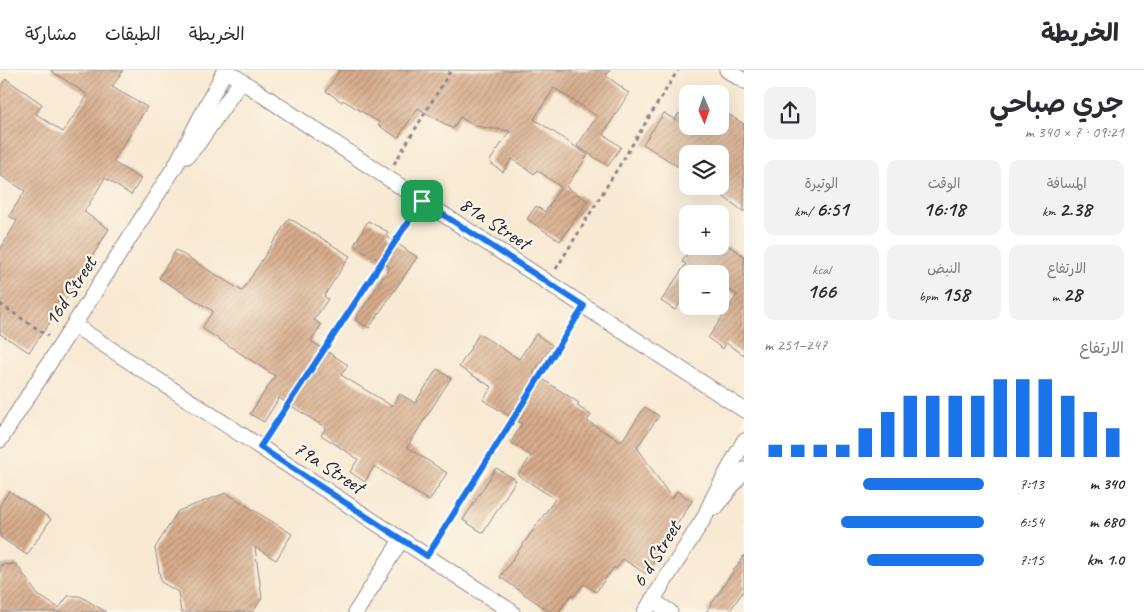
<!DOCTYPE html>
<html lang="ar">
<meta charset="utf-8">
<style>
body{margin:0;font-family:Caveat,"Playpen Sans Arabic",sans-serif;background:#f2f2f3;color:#2b2b33;direction:rtl;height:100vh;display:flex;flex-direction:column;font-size:19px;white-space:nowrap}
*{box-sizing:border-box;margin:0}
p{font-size:16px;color:#7c7c81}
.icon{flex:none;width:28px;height:28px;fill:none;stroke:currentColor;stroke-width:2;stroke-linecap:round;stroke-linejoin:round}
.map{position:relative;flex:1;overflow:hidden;direction:ltr}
.panel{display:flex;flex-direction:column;background:#fff;width:400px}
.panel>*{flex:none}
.needle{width:32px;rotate:178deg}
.controls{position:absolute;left:679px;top:15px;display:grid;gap:10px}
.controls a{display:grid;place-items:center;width:50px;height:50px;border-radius:10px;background:#fff;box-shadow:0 5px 20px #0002;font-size:25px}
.pin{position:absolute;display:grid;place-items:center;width:42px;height:42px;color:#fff;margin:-21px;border-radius:10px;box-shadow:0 2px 8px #0006}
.round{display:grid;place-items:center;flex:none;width:52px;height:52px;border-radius:10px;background:#f2f2f3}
.summary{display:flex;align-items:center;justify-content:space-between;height:85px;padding:0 20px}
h1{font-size:28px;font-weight:600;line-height:38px}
.metrics{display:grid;grid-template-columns:repeat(3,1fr);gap:8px;height:85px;padding:5px 20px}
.metrics div{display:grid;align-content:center;border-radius:10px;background:#f2f2f3;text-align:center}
.metrics b{font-size:21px;font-weight:600}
.metrics small{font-size:14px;font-weight:400}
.metrics p{font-size:14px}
.chart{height:140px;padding:10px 20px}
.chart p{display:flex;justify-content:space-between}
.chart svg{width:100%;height:90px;margin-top:5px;stroke:#1a73e8;stroke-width:6}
ul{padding:0 20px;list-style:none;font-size:16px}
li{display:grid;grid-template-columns:80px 60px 1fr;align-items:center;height:38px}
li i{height:12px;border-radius:6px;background:#1a73e8}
header{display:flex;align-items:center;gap:30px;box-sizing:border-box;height:70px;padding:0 25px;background:#fff;border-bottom:1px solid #e1e1e2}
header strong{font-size:24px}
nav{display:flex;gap:28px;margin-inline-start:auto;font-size:18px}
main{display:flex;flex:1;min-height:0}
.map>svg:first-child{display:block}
.building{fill:url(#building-hatch)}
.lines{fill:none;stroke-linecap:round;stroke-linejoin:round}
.minor-casing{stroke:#8d8687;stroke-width:17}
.path{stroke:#8d8687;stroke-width:3;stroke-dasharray:4 4;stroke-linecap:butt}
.minor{stroke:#fff;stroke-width:15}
.route-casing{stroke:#fff;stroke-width:10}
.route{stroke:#1a73e8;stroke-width:6}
.labels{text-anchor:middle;stroke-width:4.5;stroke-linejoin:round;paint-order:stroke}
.street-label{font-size:21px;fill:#22223b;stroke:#fcf5e5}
</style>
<header>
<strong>الخريطة</strong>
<nav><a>الخريطة</a><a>الطبقات</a><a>مشاركة</a></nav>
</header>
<main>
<section class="panel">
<div class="summary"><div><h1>جري صباحي</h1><p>09:21 · 7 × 340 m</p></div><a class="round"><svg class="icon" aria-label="share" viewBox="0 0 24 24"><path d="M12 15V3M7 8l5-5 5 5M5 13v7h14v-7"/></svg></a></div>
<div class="metrics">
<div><p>المسافة</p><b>2.38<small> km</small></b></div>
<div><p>الوقت</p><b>16:18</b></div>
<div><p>الوتيرة</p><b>6:51<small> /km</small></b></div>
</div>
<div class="metrics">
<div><p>الارتفاع</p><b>28<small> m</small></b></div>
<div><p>النبض</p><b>158<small> bpm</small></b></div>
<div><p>kcal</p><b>166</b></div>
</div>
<div class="chart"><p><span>الارتفاع</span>247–251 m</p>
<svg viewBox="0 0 160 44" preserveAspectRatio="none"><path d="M5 44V38M15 44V38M25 44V38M35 44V38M45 44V30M55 44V22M65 44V14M75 44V14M85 44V14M95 44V14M105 44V6M115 44V6M125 44V6M135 44V14M145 44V22M155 44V30"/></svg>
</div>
<ul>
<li><b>340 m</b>7:13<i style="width:55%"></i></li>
<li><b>680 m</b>6:54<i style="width:65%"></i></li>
<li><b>1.0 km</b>7:15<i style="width:53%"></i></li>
</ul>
</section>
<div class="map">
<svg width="744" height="542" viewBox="0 0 744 542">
<defs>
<pattern id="building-hatch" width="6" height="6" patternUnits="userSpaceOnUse" patternTransform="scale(1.25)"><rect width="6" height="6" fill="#d7ac8b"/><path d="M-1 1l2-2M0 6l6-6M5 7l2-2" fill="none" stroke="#ae8c73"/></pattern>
</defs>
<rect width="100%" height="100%" fill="#fcf5e5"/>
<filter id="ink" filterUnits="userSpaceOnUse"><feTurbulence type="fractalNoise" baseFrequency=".02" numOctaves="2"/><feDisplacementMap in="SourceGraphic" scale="10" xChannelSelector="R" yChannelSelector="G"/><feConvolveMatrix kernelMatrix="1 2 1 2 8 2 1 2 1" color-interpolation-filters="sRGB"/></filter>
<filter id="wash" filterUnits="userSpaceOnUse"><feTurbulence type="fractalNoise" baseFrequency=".0096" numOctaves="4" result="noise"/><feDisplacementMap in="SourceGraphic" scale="20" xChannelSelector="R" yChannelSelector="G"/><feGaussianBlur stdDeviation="1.12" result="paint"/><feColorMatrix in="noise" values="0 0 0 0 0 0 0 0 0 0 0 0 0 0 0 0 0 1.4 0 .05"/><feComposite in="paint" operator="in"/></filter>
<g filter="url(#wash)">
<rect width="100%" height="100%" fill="#f8e9d3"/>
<g id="blocks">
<g class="building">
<polygon points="50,0 123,0 112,17 147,37 113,92 141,109 131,125 105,108 84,142 109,159 59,240 29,282 0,264 0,180 17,151 9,146 25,121 0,105 0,17 6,9 42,34 36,44 63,62 88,25"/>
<polygon points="340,0 610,0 606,6 623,18 622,19 629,23 603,64 621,77 608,96 577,76 597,46 554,18 534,49 588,85 566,117 588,131 560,171 527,149 536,136 545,142 561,117 537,100 534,104 512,89 503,102 489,92 510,61 474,56 460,47 453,59 418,38 398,68 378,55 380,53 343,30 342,32 326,21"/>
<polygon points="720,39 744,54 744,142 720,124 720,84 688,84 688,103 643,74 664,43 675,50 679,43 688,49 688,56 720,56"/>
<polygon points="289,148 350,186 324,226 328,229 314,250 321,255 311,271 348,295 341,305 392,336 400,324 415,333 437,299 451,308 407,377 447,403 429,431 374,396 365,412 350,402 358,389 321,365 326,358 279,328 264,352 250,344 275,306 202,258 213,241 159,208 176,180 242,221"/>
<polygon points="368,151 388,162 386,166 417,187 369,258 355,249 390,197 354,175"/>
<polygon points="692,176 729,176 744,186 744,285 726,273 723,279 708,268 737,225 720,214 720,204 688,204 688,222 675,240 661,231 686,194 682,192"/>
<polygon points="479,264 519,289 536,264 552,275 533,303 579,333 577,336 591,345 587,351 621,372 645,337 659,346 637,377 672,429 677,421 692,431 646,504 623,489 616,499 614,497 596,522 584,514 574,527 571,525 558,542 550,542 500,507 555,429 518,405 531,386 511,372 522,354 483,330 492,317 459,297"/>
<polygon points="496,398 516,410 483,463 463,450"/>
<polygon points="9,421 51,449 27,485 0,467 0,435"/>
<polygon points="226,423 292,464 276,490 255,477 262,528 253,542 181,542 178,522 161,512 155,478 178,441"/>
<polygon points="744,485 744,520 729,542 706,542"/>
<polygon points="16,494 38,525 59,538 68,526 80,526 106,542 0,542 0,495"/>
</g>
</g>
</g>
<g filter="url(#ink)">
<use href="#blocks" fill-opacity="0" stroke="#8d8687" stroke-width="1"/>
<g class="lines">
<g class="minor-casing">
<g id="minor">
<polyline points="225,0 386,107 744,340"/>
<polyline points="727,0 744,11"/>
<polyline points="187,86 199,72 241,11"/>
<polyline points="74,255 512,542"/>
<polyline points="0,370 176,95 225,0"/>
<polyline points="716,437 744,400"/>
<polyline points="652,530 670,542"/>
<polyline points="356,542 401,470"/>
<polyline points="645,542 704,448 713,428 744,371"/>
</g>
</g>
<g class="path">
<polyline points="394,94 451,0"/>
<polyline points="556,199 678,0"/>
<polyline points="0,234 48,266"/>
<polyline points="269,364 414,144"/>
<polyline points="435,473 575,250"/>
</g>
<use href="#minor" class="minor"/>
</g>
</g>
<g class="lines" filter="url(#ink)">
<g class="route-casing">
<polygon id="route" points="422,131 584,236 427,486 260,377"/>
</g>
<use href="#route" class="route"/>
</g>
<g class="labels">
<g class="street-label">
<text transform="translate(495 153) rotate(33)" y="7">81a Street</text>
<text transform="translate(70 221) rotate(-57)" y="7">16d Street</text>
<text transform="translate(329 397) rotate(33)" y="7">79a Street</text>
<text transform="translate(656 484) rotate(-58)" y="7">6 d Street</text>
</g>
</g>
</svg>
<div class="controls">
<a><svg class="needle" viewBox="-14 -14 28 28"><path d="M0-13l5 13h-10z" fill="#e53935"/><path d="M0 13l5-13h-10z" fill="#7c7c81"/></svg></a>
<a><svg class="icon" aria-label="layers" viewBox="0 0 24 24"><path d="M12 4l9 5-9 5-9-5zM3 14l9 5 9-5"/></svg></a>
<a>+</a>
<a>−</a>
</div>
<div class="pin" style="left:422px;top:131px;background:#1e9e55"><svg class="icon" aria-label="arrive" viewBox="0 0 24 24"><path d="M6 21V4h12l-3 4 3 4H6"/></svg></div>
</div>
</main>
